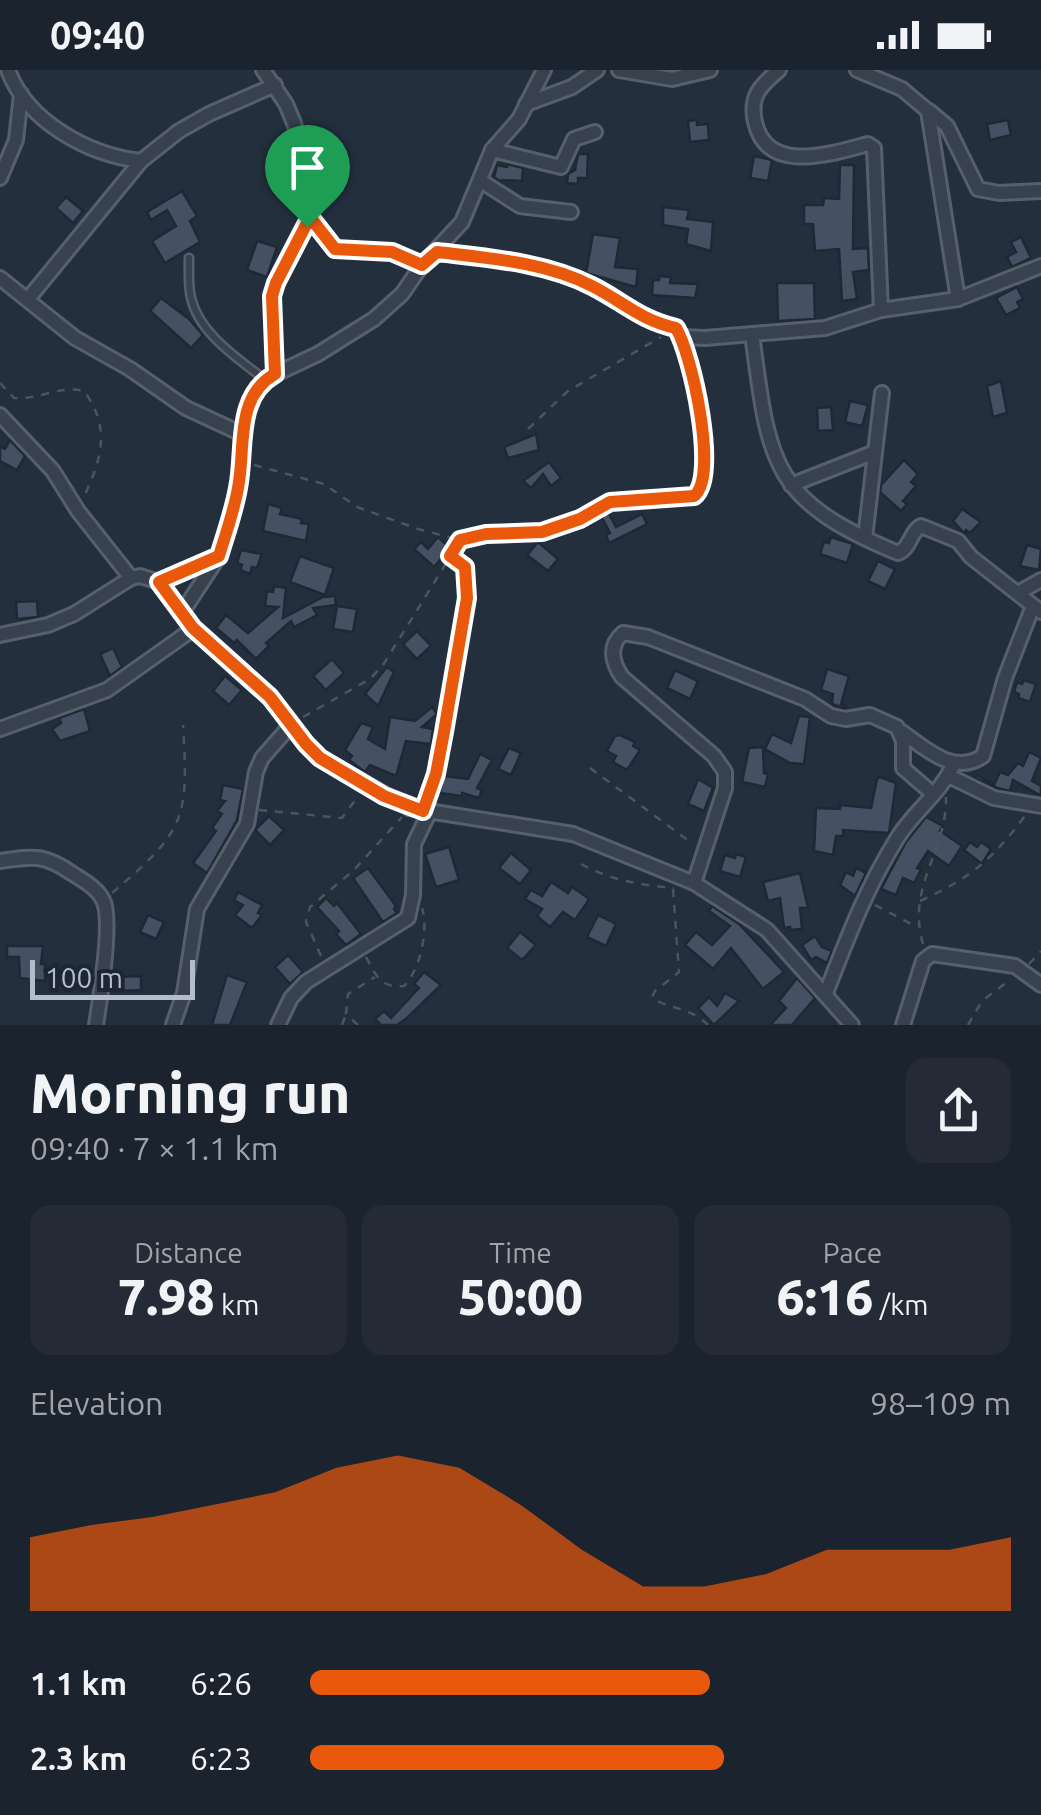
<!DOCTYPE html>
<meta charset="utf-8">
<style>
body{margin:0;font-family:Ubuntu,sans-serif;background:#242b36;color:#f1f3f6;height:100vh;display:flex;flex-direction:column;font-size:38px;white-space:nowrap}
*{box-sizing:border-box;margin:0}
p{font-size:32px;color:#a0a4aa}
.icon{flex:none;width:55px;height:55px;fill:none;stroke:currentColor;stroke-width:2;stroke-linecap:round;stroke-linejoin:round}
.map{position:relative;height:955px;overflow:hidden}
.panel{display:flex;flex-direction:column;background:#1b232e;flex:1}
.panel>*{flex:none}
.scale{position:absolute;left:30px;bottom:25px;width:165px;box-sizing:border-box;padding-left:10px;border:5px solid #b4bcc9;border-top:0;font-size:28px;line-height:35px;white-space:nowrap;color:#b4bcc9;-webkit-text-stroke:8px #1d2633;paint-order:stroke}
.pin{position:absolute;display:grid;place-items:center;width:85px;height:85px;color:#fff;margin:-102px -42px;border-radius:50% 50% 50% 0;rotate:-45deg;box-shadow:0 0 10px #0007}
.pin .icon{rotate:45deg}
.round{display:grid;place-items:center;flex:none;width:105px;height:105px;border-radius:20px;background:#242b36}
.head{display:flex;align-items:center;justify-content:space-between;height:170px;padding:0 30px}
h1{font-size:55px;font-weight:800;line-height:75px}
.metrics{display:grid;grid-template-columns:repeat(3,1fr);gap:15px;height:170px;padding:10px 30px}
.metrics div{display:grid;align-content:center;border-radius:20px;background:#242b36;text-align:center}
.metrics b{font-size:50px;font-weight:800}
.metrics small{font-size:28px;font-weight:400}
.metrics p{font-size:28px}
.chart{height:280px;padding:20px 30px}
.chart p{display:flex;justify-content:space-between}
.chart svg{width:100%;height:180px;margin-top:10px;fill:#ea580c;opacity:.7}
ul{padding:0 30px;list-style:none;font-size:32px}
li{display:grid;grid-template-columns:160px 120px 1fr;align-items:center;height:75px}
li i{height:25px;border-radius:12px;background:#ea580c}
.status{display:flex;justify-content:space-between;align-items:center;height:70px;padding:0 50px;background:#1b232e;direction:ltr}
.status svg{height:28px;fill:currentColor}
.map>svg:first-child{display:block}
.building{fill:#455162;stroke:#1f2835;stroke-width:2.5}
.lines{fill:none;stroke-linecap:round;stroke-linejoin:round}
.lane-casing{stroke:#565f6c;stroke-width:11}
.street-casing{stroke:#565f6c;stroke-width:18}
.path{stroke:#44595c;stroke-width:2.5;stroke-dasharray:8 8;stroke-linecap:butt}
.lane{stroke:#38414e;stroke-width:6}
.street{stroke:#38414e;stroke-width:12}
.route-casing{stroke:#fff;stroke-width:20}
.route{stroke:#ea580c;stroke-width:12}
</style>
<div class="status"><b>09:40</b><svg viewBox="0 0 49 12"><path d="M0 12V9h3v3zM5 12V6h3v6zM10 12V3h3v9zM15 12V0h3v12zM26 1h20v11H26zM47 4h2v5h-2z"/></svg></div>
<div class="map">
<svg width="1041" height="955" viewBox="0 0 1041 955">
<rect width="100%" height="100%" fill="#242f3e"/>
<g class="building">
<polygon points="697,50 697,55 708,54 709,70 690,72 688,51"/>
<polygon points="1008,50 1011,65 990,70 987,54"/>
<polygon points="578,84 588,84 587,108 578,108 578,114 567,113 568,104 575,100"/>
<polygon points="754,86 772,90 768,111 750,108"/>
<polygon points="507,94 523,98 522,111 502,110 501,112 494,107 497,95 507,97"/>
<polygon points="840,95 854,95 853,179 868,178 869,200 853,202 857,229 842,231 839,179 815,181 813,154 804,154 804,135 823,135 824,128 839,129"/>
<polygon points="182,121 197,146 190,151 200,172 165,193 152,171 176,156 167,140 151,150 147,142"/>
<polygon points="66,127 83,141 73,153 56,138"/>
<polygon points="663,137 689,140 687,149 713,152 711,181 686,174 688,159 663,155"/>
<polygon points="593,164 620,168 615,197 638,199 636,217 586,203"/>
<polygon points="1021,167 1031,188 1012,197 1007,187 1016,182 1011,172"/>
<polygon points="257,171 277,177 267,207 247,200"/>
<polygon points="659,206 671,207 670,213 698,214 695,228 652,225 653,210 659,210"/>
<polygon points="777,213 814,213 815,249 778,251"/>
<polygon points="1017,217 1023,229 1017,232 1020,238 1006,245 996,228"/>
<polygon points="161,228 189,249 203,265 191,278 150,241"/>
<polygon points="1001,311 1007,343 993,347 987,316"/>
<polygon points="850,331 868,335 862,356 845,352"/>
<polygon points="831,337 833,360 818,361 817,338"/>
<polygon points="536,364 539,380 508,388 504,377"/>
<polygon points="10,370 25,386 17,400 0,391 0,376 5,379"/>
<polygon points="904,390 918,404 911,412 916,416 903,431 907,434 901,441 880,422 881,415"/>
<polygon points="549,392 561,408 551,416 543,404 531,418 523,411"/>
<polygon points="268,434 282,438 280,444 302,449 301,453 309,454 306,471 263,461"/>
<polygon points="962,439 981,452 970,463 966,460 964,463 953,451"/>
<polygon points="607,440 616,457 642,444 647,454 609,473 606,465 610,463 600,444"/>
<polygon points="438,467 450,478 434,497 414,479 421,472 428,479"/>
<polygon points="831,467 853,474 847,493 820,484 824,472 829,473"/>
<polygon points="538,472 558,489 548,501 527,485"/>
<polygon points="1027,475 1041,479 1039,500 1020,496"/>
<polygon points="241,480 262,484 257,498 252,497 250,504 240,500 242,495 237,493"/>
<polygon points="300,486 334,498 325,525 290,512"/>
<polygon points="878,491 895,499 885,519 868,511"/>
<polygon points="274,516 286,518 283,548 323,527 335,526 336,535 313,538 317,545 294,557 291,551 266,573 269,576 256,589 237,570 234,573 216,558 226,545 248,563 278,537 265,536 267,521 273,522"/>
<polygon points="37,531 38,547 17,549 16,532"/>
<polygon points="337,536 357,539 353,562 333,559"/>
<polygon points="417,561 431,576 417,589 403,574"/>
<polygon points="113,578 122,597 110,606 100,584"/>
<polygon points="332,589 344,603 326,620 313,606"/>
<polygon points="387,597 394,602 378,636 365,624"/>
<polygon points="827,599 849,606 841,634 845,635 844,638 832,634 833,624 821,620"/>
<polygon points="675,600 698,611 690,629 667,618"/>
<polygon points="225,606 242,620 229,635 213,621"/>
<polygon points="1024,610 1036,614 1030,632 1018,628 1019,624 1014,622 1017,612 1022,614"/>
<polygon points="432,637 437,644 422,657 433,659 431,674 406,671 396,706 370,695 365,702 349,690 352,686 345,680 361,653 373,657 368,669 385,679 390,647 415,651"/>
<polygon points="84,639 90,661 60,671 52,659 61,653 59,648"/>
<polygon points="799,646 810,647 804,694 790,693 765,679 772,664 791,673"/>
<polygon points="620,665 635,672 633,676 640,680 627,700 613,692 616,686 607,681 615,666"/>
<polygon points="763,677 764,703 768,704 765,717 742,712 749,678"/>
<polygon points="509,678 521,683 511,705 498,699"/>
<polygon points="1029,682 1041,688 1032,711 1041,716 1041,726 1013,710 1010,721 997,718 975,708 977,705 994,715 1000,702 1008,705 1018,693 1023,696"/>
<polygon points="480,684 492,690 477,718 482,720 479,728 462,723 462,726 440,723 443,706 468,709"/>
<polygon points="880,707 896,713 889,763 843,760 843,766 836,766 833,785 814,781 816,738 840,739 840,735 871,738 877,709"/>
<polygon points="698,709 713,718 704,741 688,734"/>
<polygon points="223,715 243,719 237,750 207,803 193,793 216,761 212,758 222,744 217,741 225,731 220,730"/>
<polygon points="269,746 284,760 270,775 255,760"/>
<polygon points="926,747 943,756 940,761 962,776 949,796 928,781 917,798 921,800 914,813 903,808 896,825 881,819 906,772"/>
<polygon points="970,772 977,777 981,772 991,779 982,794 964,780"/>
<polygon points="449,777 459,810 436,817 425,784"/>
<polygon points="511,783 531,800 520,814 499,798"/>
<polygon points="736,784 746,787 740,807 720,801 725,785 735,788"/>
<polygon points="368,798 396,836 394,839 397,843 383,852 353,808"/>
<polygon points="856,798 866,803 855,826 840,815 846,802 853,806"/>
<polygon points="800,803 808,838 800,838 802,859 790,860 790,857 784,858 780,828 768,831 763,812"/>
<polygon points="551,812 568,823 572,817 588,828 588,831 575,850 563,842 550,857 537,846 542,839 525,829 531,820 542,826"/>
<polygon points="238,822 262,835 258,843 262,845 252,858 235,845 243,835 234,830"/>
<polygon points="326,828 334,836 337,833 361,864 346,875 336,864 339,861 317,837"/>
<polygon points="712,836 739,854 784,902 763,919 731,878 713,899 685,875 696,862 712,875 730,856 709,841"/>
<polygon points="148,845 164,852 156,869 140,862"/>
<polygon points="598,845 616,854 606,876 587,867"/>
<polygon points="520,862 536,875 522,890 507,878"/>
<polygon points="815,866 822,877 832,881 827,893 816,887 811,890 802,875"/>
<polygon points="7,876 43,876 41,894 45,894 45,911 20,908 19,887 7,887"/>
<polygon points="288,885 303,902 290,914 275,897"/>
<polygon points="424,902 441,915 407,948 397,955 381,955 375,949 384,941 391,948 419,918 414,914"/>
<polygon points="227,905 247,912 230,955 212,955"/>
<polygon points="141,906 141,920 118,921 119,907"/>
<polygon points="797,908 815,928 792,955 770,955 786,938 779,931"/>
<polygon points="725,923 739,931 714,955 698,938 709,927 717,936"/>
</g>
<g class="lines">
<g class="lane-casing">
<path id="lane" d="M 189,188 C 189,201 188,215 191,228 C 199,263 237,288 264,309"/>
</g>
<g class="street-casing">
<g id="street">
<path d="M 8,0 C 27,52 89,85 141,91 L 179,61 L 209,44 L 275,15"/>
<polyline points="263,0 286,34 294,53 300,75 310,147 276,213 272,226 275,304"/>
<polyline points="619,0 672,9 710,0"/>
<path d="M 779,0 C 761,15 749,26 755,52 C 767,105 830,84 868,74 L 874,78 L 881,240"/>
<polyline points="857,0 902,19 928,41 958,229"/>
<polyline points="526,34 572,17 597,0"/>
<polyline points="929,41 947,56 978,119 999,123 1041,121"/>
<polyline points="492,80 561,97 574,69 595,62"/>
<polyline points="0,108 16,70 21,24"/>
<polyline points="481,111 520,136 571,142"/>
<polyline points="310,147 335,179 392,182 422,195"/>
<path d="M 437,182 C 488,189 545,192 591,216 C 623,231 640,250 675,258 L 681,267 L 705,268 L 825,258 L 881,240 L 958,229 L 1041,196"/>
<polyline points="0,208 75,268 130,299 186,338 242,364"/>
<polyline points="28,229 141,91"/>
<path d="M 752,264 C 769,393 770,430 898,483 C 910,479 910,462 921,456 L 958,471 L 971,487 L 1041,542"/>
<polyline points="0,345 53,401 78,441 131,508"/>
<polyline points="791,415 875,382"/>
<polyline points="865,468 882,323"/>
<polyline points="159,512 216,487"/>
<polyline points="1018,523 1041,510"/>
<polyline points="181,544 219,486 239,415 242,364 254,323 265,309 318,284 374,249 402,224 422,195 462,152 492,80 519,49 544,0"/>
<polyline points="0,565 48,555 74,544 131,508 140,506 159,512 193,559 270,627 306,674 321,688 409,738 573,764 694,813 767,860 852,955"/>
<polyline points="0,659 107,620 193,559"/>
<path d="M 902,662 C 926,679 954,706 983,686 L 1005,608 L 1033,536"/>
<polyline points="949,706 994,728 1041,736"/>
<path d="M 0,791 C 35,786 44,784 73,804 C 84,811 97,818 103,830 C 113,849 100,930 96,955"/>
<path d="M 694,813 L 725,718 L 725,702 L 714,686 L 622,607 C 612,592 608,576 623,563 L 648,567 L 805,629 L 831,646 L 846,649 L 870,645 L 897,657 L 903,671 L 903,698 L 933,724"/>
<path d="M 826,923 C 847,869 867,816 898,767 C 915,740 942,722 954,693"/>
<polyline points="173,955 184,923 197,839 247,754 256,702 262,688 291,655"/>
<polyline points="278,955 291,928 306,912 408,848 413,825 414,774 429,743"/>
<polyline points="903,955 923,891 932,884 1015,896 1041,915"/>
</g>
</g>
<g class="path">
<path d="M 0,313 L 14,328 C 38,330 61,315 84,321 C 112,359 101,390 83,429"/>
<polyline points="528,359 568,321 661,267"/>
<path d="M 254,395 L 324,414 L 357,437 L 418,459 L 460,470 L 486,463 L 542,462 L 579,449 L 610,433 L 694,426 C 719,406 692,307 684,278"/>
<polyline points="303,647 370,609 383,595 460,471"/>
<polyline points="590,698 693,774"/>
<polyline points="427,730 436,703 467,528 465,497 450,486"/>
<polyline points="259,740 342,748 359,725"/>
<path d="M 581,794 C 610,810 640,815 674,818"/>
<path d="M 673,819 L 679,902 L 655,921 L 652,927 C 669,941 686,934 708,955"/>
<path d="M 112,823 C 185,761 189,749 183,655"/>
<path d="M 920,831 C 969,809 992,790 1025,746"/>
<polyline points="875,835 917,857"/>
<path d="M 923,874 C 906,816 947,782 946,727"/>
<polyline points="321,886 306,852 310,837 354,800 402,747"/>
<path d="M 366,887 C 375,904 381,919 404,916 C 420,900 429,860 422,838"/>
<polyline points="1029,894 1041,881"/>
<polyline points="342,955 346,944"/>
<polyline points="358,955 346,944 348,924 375,907"/>
<polyline points="968,955 982,931 1011,909"/>
</g>
<use href="#lane" class="lane"/>
<use href="#street" class="street"/>
</g>
<g class="lines">
<g class="route-casing">
<path id="route" d="M 310,147 L 335,179 L 392,182 L 422,195 L 437,182 C 488,188 545,192 592,216 C 622,231 640,250 676,258 C 692,284 719,407 694,426 L 610,432 L 580,449 L 542,462 L 486,464 L 460,470 L 450,486 L 465,497 L 467,528 L 444,662 L 436,704 L 423,741 L 384,726 L 320,688 L 306,674 L 270,627 L 193,558 L 159,512 L 219,486 C 226,463 234,441 238,418 C 246,379 234,327 275,304 L 272,226 L 276,213 Z"/>
</g>
<use href="#route" class="route"/>
</g>
</svg>
<div class="scale">100 m</div>
<div class="pin" style="left:307px;top:157px;background:#1e9e55"><svg class="icon" aria-label="arrive" viewBox="0 0 24 24"><path d="M6 21V4h12l-3 4 3 4H6"/></svg></div>
</div>
<section class="panel">
<div class="head"><div><h1>Morning run</h1><p>09:40 · 7 × 1.1 km</p></div><a class="round"><svg class="icon" aria-label="share" viewBox="0 0 24 24"><path d="M12 15V3M7 8l5-5 5 5M5 13v7h14v-7"/></svg></a></div>
<div class="metrics">
<div><p>Distance</p><b>7.98<small> km</small></b></div>
<div><p>Time</p><b>50:00</b></div>
<div><p>Pace</p><b>6:16<small> /km</small></b></div>
</div>
<div class="chart"><p><span>Elevation</span>98–109 m</p>
<svg viewBox="0 0 160 44" preserveAspectRatio="none"><path d="M0 44V26L10 23L20 21L30 18L40 15L50 9L60 6L70 9L80 18L90 29L100 38L110 38L120 35L130 29L140 29L150 29L160 26V44z"/></svg>
</div>
<ul>
<li><b>1.1 km</b>6:26<i style="width:57%"></i></li>
<li><b>2.3 km</b>6:23<i style="width:59%"></i></li>
</ul>
</section>
